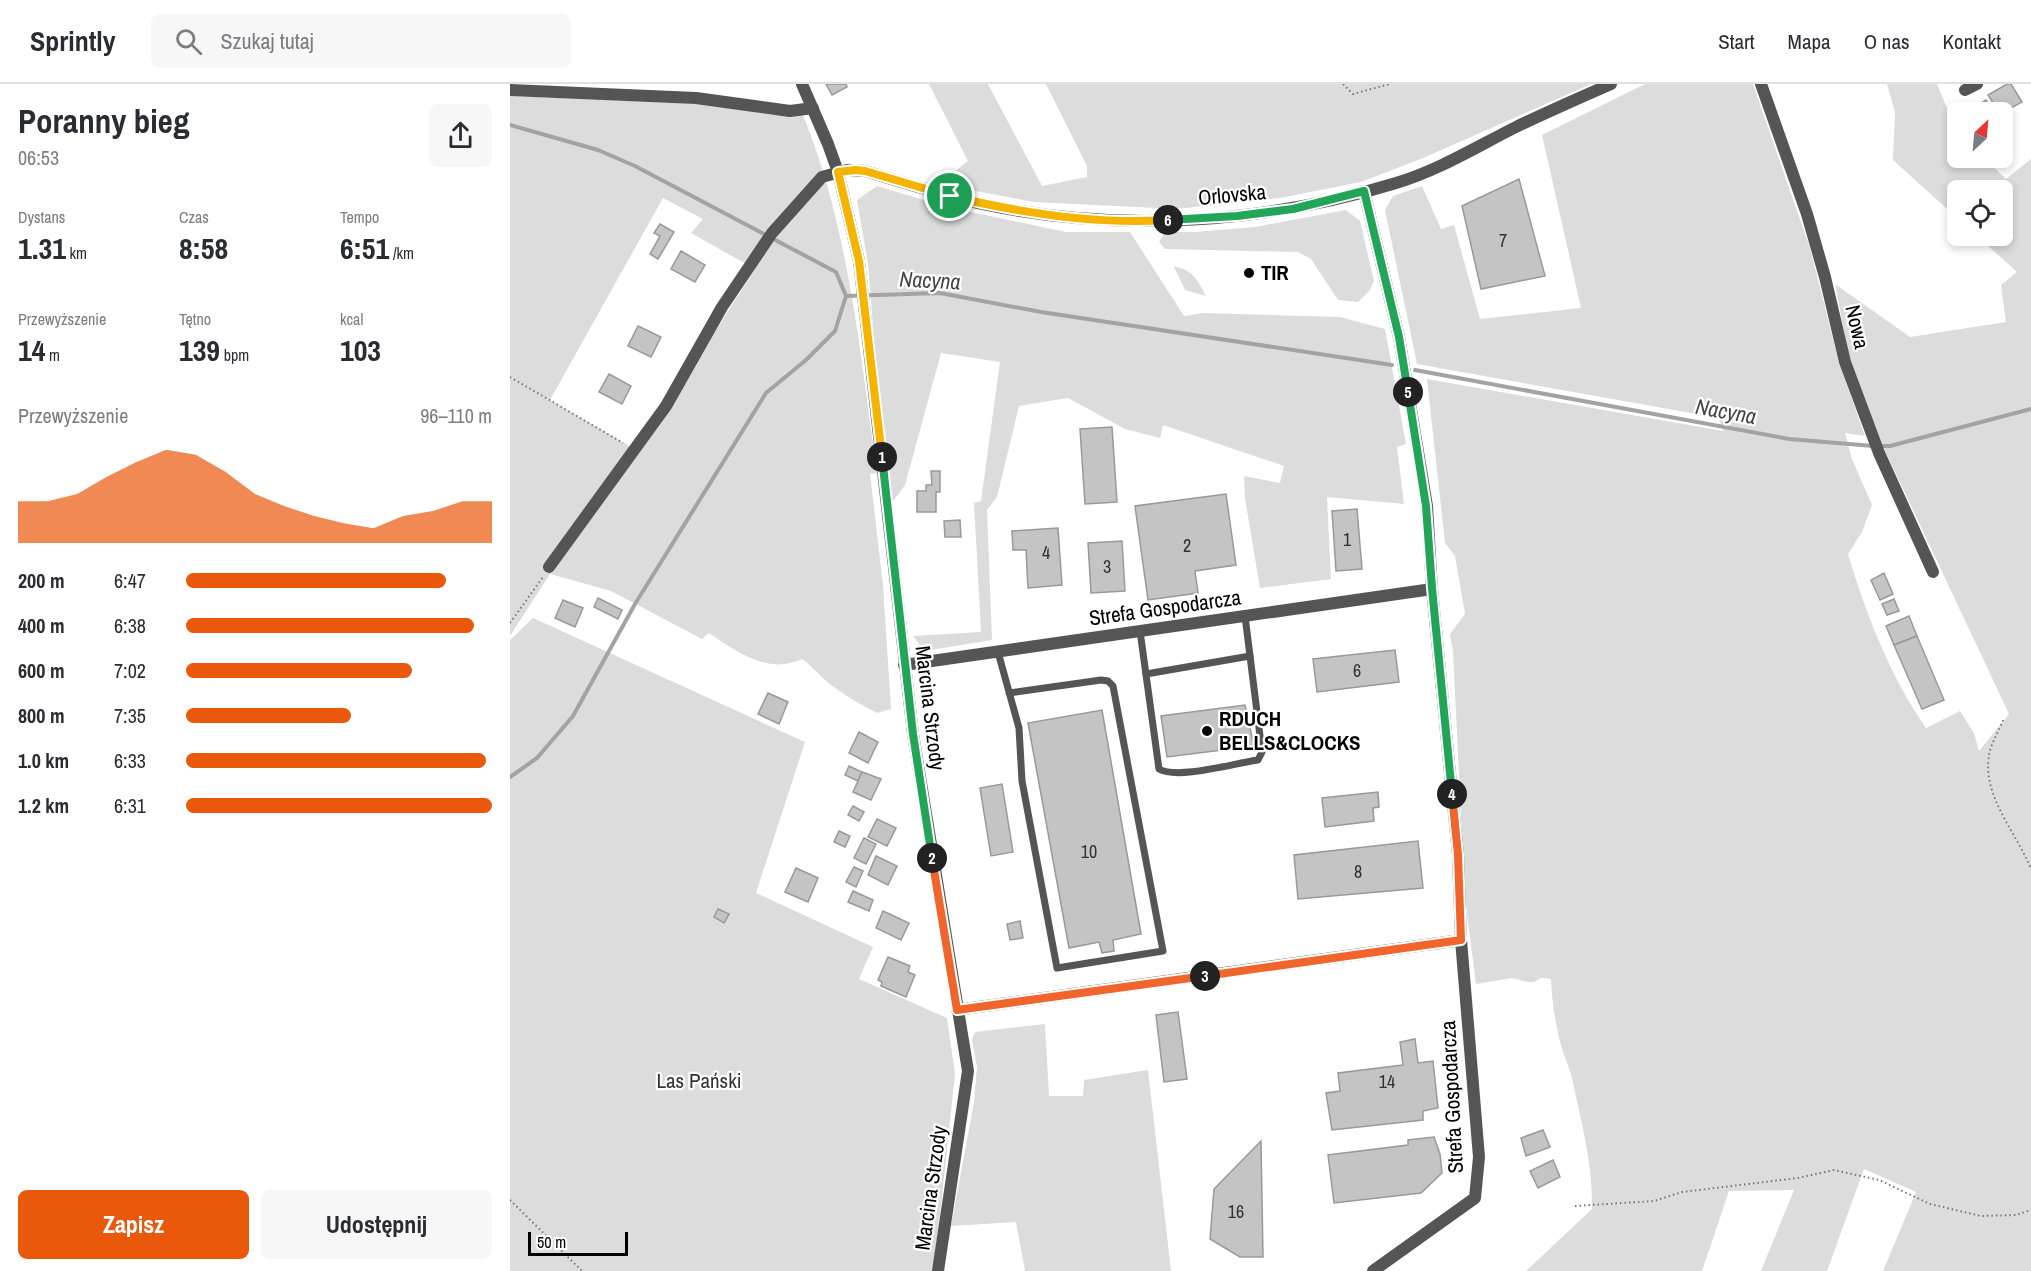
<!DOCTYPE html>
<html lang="pl">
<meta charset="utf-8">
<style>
body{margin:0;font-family:"Archivo Narrow",sans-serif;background:#f7f7f7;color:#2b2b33;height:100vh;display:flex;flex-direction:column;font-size:22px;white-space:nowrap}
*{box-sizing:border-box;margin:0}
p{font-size:20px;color:#7c7c81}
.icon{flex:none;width:33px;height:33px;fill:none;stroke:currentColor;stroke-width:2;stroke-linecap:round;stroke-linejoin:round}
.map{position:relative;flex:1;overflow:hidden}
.details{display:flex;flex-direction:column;background:#fff;width:510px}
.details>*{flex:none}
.needle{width:39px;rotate:26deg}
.fabs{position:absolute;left:1437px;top:18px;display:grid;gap:12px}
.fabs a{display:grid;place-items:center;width:66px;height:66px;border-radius:9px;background:#fff;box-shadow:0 3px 9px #0003;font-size:30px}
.scale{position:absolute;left:18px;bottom:15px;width:100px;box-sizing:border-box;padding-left:6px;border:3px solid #000;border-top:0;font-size:16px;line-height:21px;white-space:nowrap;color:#000;-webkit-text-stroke:4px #fff;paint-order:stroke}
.pin{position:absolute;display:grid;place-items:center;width:51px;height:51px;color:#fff;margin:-26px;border:3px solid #fff;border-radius:50%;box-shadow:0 2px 6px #0007}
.km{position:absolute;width:30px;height:30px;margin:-15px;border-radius:50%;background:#222;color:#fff;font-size:16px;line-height:30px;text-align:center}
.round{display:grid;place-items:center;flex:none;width:63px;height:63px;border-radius:9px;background:#f7f7f7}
.head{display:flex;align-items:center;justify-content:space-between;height:102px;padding:0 18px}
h1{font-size:33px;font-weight:700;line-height:45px}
.stats{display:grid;grid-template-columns:repeat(3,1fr);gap:9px;height:102px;padding:6px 18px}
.stats div{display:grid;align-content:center}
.stats b{font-size:30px;font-weight:700}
.stats small{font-size:16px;font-weight:400}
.stats p{font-size:16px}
.chart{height:168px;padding:12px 18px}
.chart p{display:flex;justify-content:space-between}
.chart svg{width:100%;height:108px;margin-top:6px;fill:#ea580c;opacity:.7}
.cta{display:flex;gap:12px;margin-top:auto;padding:12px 18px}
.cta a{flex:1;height:69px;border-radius:9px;background:#ea580c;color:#fff;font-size:24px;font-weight:700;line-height:69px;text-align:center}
.cta a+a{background:#f7f7f7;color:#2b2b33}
ul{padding:0 18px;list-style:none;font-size:20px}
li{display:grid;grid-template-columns:96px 72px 1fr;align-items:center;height:45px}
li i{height:15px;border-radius:8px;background:#ea580c}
header{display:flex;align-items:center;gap:36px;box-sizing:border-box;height:84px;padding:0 30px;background:#fff;border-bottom:2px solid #e1e1e2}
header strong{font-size:28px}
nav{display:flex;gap:33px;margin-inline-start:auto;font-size:21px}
.search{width:420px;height:54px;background:#f7f7f7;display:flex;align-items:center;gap:15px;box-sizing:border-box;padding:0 21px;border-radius:9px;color:#7c7c81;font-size:22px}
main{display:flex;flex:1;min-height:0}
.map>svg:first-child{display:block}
.green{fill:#dcdcdc;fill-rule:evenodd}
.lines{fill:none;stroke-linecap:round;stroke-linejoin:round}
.stream{stroke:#a3a3a3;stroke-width:4}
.building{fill:#c4c4c4;stroke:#999;stroke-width:1.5}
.path{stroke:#777;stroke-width:2;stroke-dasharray:1.5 3;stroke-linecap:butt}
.lane{stroke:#555;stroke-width:7}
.street{stroke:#555;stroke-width:12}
.split-1-casing{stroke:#fff;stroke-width:12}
.split-2-casing{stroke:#fff;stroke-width:12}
.split-3-casing{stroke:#fff;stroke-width:12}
.split-4-casing{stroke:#fff;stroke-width:12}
.split-5-casing{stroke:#fff;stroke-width:12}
.split-6-casing{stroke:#fff;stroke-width:12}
.split-7-casing{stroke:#fff;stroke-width:12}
.split-1{stroke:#f5b400;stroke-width:8}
.split-2{stroke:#22a559;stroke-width:8}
.split-3{stroke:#f0652b;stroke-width:8}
.split-4{stroke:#f0652b;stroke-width:8}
.split-5{stroke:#22a559;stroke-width:8}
.split-6{stroke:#22a559;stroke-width:8}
.split-7{stroke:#f5b400;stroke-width:8}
.poi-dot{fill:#000;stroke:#fff;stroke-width:2}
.labels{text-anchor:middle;stroke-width:4.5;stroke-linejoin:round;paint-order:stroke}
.number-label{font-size:18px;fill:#313131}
.street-label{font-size:21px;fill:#000;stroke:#fff}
.poi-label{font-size:21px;font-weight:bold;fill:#000;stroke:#fff;text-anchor:start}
.park-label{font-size:21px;fill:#333;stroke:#fff}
.water-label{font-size:22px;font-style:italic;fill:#444;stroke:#fff}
</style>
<header>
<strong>Sprintly</strong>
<div class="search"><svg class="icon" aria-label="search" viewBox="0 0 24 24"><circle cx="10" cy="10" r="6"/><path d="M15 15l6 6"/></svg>Szukaj tutaj</div>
<nav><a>Start</a><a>Mapa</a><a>O nas</a><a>Kontakt</a></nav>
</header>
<main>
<section class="details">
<div class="head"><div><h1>Poranny bieg</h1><p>06:53</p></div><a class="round"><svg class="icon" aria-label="share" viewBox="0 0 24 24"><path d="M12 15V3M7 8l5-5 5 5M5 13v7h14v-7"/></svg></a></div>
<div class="stats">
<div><p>Dystans</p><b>1.31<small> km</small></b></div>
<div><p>Czas</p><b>8:58</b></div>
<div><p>Tempo</p><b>6:51<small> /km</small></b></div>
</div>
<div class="stats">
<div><p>Przewyższenie</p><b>14<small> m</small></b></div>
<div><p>Tętno</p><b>139<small> bpm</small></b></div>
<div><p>kcal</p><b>103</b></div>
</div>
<div class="chart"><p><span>Przewyższenie</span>96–110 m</p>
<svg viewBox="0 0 160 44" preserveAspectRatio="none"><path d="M0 44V27L10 27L20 24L30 17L40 11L50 6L60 8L70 15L80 24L90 29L100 33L110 36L120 38L130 33L140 31L150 27L160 27V44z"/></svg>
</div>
<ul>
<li><b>200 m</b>6:47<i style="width:85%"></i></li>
<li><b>400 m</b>6:38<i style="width:94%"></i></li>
<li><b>600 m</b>7:02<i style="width:74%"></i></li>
<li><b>800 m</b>7:35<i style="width:54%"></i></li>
<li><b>1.0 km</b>6:33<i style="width:98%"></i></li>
<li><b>1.2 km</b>6:31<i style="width:100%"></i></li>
</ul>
<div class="cta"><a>Zapisz</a><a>Udostępnij</a></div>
</section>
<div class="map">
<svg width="1521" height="1187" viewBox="0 0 1521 1187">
<rect width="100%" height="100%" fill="#fff"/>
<g class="green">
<polygon points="419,0 478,0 532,102 577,93 577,82 536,0 1081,0 913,74 851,98 770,114 666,125 524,118 429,100 458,77"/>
<path d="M 1135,0 L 1243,0 L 1300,164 L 1329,279 L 1355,352 L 1335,349 L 1342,375 L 1362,421 L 1352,448 L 1338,470 C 1356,530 1380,592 1416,644 L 1450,627 L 1464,649 L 1469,667 L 1499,630 L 1371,358 L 1340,278 L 1325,200 L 1400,253 L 1496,238 L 1491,201 L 1507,188 L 1467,152 L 1492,152 L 1492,106 L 1448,106 L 1447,134 L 1383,76 L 1385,28 L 1377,0 L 1427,0 L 1447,48 L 1448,74 L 1474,74 L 1496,95 L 1521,75 L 1521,1187 L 1373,1187 L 1406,1108 L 1354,1085 L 1317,1187 L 1251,1187 L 1284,1106 L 1219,1107 L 1192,1187 L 1016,1187 L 1082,1125 C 1083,1081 1071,1037 1062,994 C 1060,985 1056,977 1053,968 C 1046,945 1042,919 1041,895 L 1031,894 L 1024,898 L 1018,898 L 1002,894 L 966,900 L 955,815 L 943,567 L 940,550 L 955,530 L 945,472 L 935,459 L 917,295 L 1213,347 L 1209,334 L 907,280 L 875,126 L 883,112 L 912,102 L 931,145 L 944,141 L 970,235 L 1071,224 L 1032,51 Z"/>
<path d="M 0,12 L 196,20 L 262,31 L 293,31 C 339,144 350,269 367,389 L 360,390 L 373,501 L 381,625 L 367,629 C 351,621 336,612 321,601 C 311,593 303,583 292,575 C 258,591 227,568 199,549 L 192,555 L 101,507 L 40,490 L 0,552 ZM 153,114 L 193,135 L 181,149 L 245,185 L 200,255 L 123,364 L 40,316 Z"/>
<polygon points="367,102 437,123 556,148 620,148 674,232 693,229 830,233 875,245 896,360 887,363 894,420 817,413 821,495 750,504 735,414 734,392 770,399 774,382 653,341 650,354 615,345 558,314 509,322 487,413 477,426 482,556 421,566 410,561 403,552 471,548 464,419 471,417 490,278 431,269 395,401 378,424 358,180 347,116"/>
<polygon points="836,126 850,137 864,197 860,206 848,218 828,216 801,175 788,168 655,165 649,158 655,148 685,148 745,143"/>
<path d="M 664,183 C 682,184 688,197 696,212 L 675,206 Z"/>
<polygon points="23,534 295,658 246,809 363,863 349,895 437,934 445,990 424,1187 0,1187 0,556"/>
<polygon points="535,940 539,1012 573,1012 574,996 638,986 661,1187 515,1187 506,1138 441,1142 464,1018 467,983 462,956 465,948"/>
</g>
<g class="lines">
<g class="stream">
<polyline points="0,41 88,66 125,82 326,188 336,212"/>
<polyline points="336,212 430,209 531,228 882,281"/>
<polyline points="905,286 1279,355 1363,362"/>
<polyline points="1370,362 1380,362 1521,325"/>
<polyline points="0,693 27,674 63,632 125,520 256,309 296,276 325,247 336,212"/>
</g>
</g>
<g class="building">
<polygon points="316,0 336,0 337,3 322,11"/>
<polygon points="1497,0 1501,0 1512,18 1492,29 1489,28 1478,11"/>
<polygon points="1476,16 1483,28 1456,28"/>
<polygon points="1009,95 1035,192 971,205 952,122"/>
<polygon points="150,140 164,148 148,175 140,170 150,152 144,149"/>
<polygon points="171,167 195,181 185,198 161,185"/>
<polygon points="128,242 151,253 141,273 118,262"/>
<polygon points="99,290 121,302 112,320 89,308"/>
<polygon points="602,343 607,418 575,420 570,345"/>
<polygon points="421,387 430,387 430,408 426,408 426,428 407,428 407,407 416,407 416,401 422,401"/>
<polygon points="716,410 726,481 685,487 688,509 638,516 625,422"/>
<polygon points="847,425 852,485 826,487 822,427"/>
<polygon points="450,436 451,453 435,453 434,437"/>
<polygon points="548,444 552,501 518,504 516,466 503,466 502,447"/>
<polygon points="612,457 615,507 581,509 578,459"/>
<polygon points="1374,489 1383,510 1370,516 1361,496"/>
<polygon points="88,514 112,526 108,535 84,523"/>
<polygon points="1384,515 1389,527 1377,531 1372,520"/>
<polygon points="53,516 73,524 65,543 45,534"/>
<polygon points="1399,532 1407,552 1384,561 1376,542"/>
<polygon points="1407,552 1434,616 1412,625 1384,561"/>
<polygon points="885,566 889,598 807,608 803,575"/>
<polygon points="258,609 278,618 269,640 248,630"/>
<polygon points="735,621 744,662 657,673 651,632"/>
<polygon points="592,626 631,850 603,856 604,867 592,869 589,858 559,864 518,639"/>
<polygon points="349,648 368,658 358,679 339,669"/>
<polygon points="339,682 352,688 348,697 335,691"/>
<polygon points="352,688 371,695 361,716 343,708"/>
<polygon points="492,700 503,768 481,772 470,704"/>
<polygon points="868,708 869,723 863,724 864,737 815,743 812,714"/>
<polygon points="343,722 354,728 349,737 338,731"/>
<polygon points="367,735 386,744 377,762 358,753"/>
<polygon points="329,747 340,752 335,763 324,758"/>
<polygon points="354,754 366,760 356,780 344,774"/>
<polygon points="908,757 913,804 788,815 784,771"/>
<polygon points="366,772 387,782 378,801 358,791"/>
<polygon points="344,783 353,787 346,803 336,798"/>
<polygon points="286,784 308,794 298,818 275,808"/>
<polygon points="343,807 363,816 359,827 338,818"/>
<polygon points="208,825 219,830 214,839 204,833"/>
<polygon points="373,827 399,839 391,856 366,844"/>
<polygon points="510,837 513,854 500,856 497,840"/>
<polygon points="378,873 400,882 398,888 405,891 396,913 371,902 372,898 368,896"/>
<polygon points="668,928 677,995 654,998 646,931"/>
<polygon points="905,955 908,979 923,977 928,1024 913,1027 913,1036 822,1046 816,1009 830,1007 828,989 893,981 890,958"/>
<polygon points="1033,1046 1040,1063 1016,1072 1011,1054"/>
<polygon points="924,1053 930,1070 932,1089 911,1109 824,1119 818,1071 898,1061 898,1056"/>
<polygon points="751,1057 753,1173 730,1173 700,1155 704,1105"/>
<polygon points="1043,1076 1050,1093 1028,1104 1020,1087"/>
</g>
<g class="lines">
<g class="path">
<polyline points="833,0 843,10 880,0"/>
<polyline points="0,293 113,359"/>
<polyline points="0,539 33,493"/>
<path d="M 1493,636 C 1489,647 1481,659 1479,671 C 1472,713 1507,749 1521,785"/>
<polyline points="0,1116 72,1187"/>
<polyline points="1065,1122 1144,1117 1172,1108 1288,1094 1324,1086 1369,1096 1420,1120 1471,1132 1506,1131 1521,1126"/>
</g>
<g class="lane">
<path d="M 630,547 L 649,685 C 668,696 725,679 748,676 L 752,668 L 735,532"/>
<polyline points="488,568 509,644 512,697 547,884 653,867 603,602 598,597 591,596 499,609"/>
<polyline points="636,590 740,572"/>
</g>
<g class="street">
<polyline points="292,0 318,60 328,88 349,177 403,650 458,987 428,1187"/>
<polyline points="1251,0 1297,130 1315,193 1335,278 1369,369 1423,488"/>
<polyline points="0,6 186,14 280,27 303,24"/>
<polyline points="1455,6 1467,0"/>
<polyline points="854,107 889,253 917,422 922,505 948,771 951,856 969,1073 965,1114 863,1187"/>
<path d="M 39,483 L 156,322 L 212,223 L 262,149 L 312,93 L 337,86 L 355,87 C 395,99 436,112 477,121 C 612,149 756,139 886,99 C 929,86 966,63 1006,43 C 1037,28 1069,14 1101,0"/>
<polyline points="394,581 922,505"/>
<polyline points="447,926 951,856"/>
</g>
</g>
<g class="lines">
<g class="split-1-casing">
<polyline id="split-1" points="372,373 349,177 328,88 345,86 355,87 440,112"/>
</g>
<g class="split-2-casing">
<polyline id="split-2" points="372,373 403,650 422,774"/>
</g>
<g class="split-3-casing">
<polyline id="split-3" points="422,774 447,926 695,892"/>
</g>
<g class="split-4-casing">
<polyline id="split-4" points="695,892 951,856 948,771 942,710"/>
</g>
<g class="split-5-casing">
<polyline id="split-5" points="898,308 916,422 922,504 942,710"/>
</g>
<g class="split-6-casing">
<polyline id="split-6" points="658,136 727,132 783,125 854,107 889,253 898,308"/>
</g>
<g class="split-7-casing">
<path id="split-7" d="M 440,112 C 511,129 585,141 658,136"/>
</g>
<use href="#split-1" class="split-1"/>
<use href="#split-2" class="split-2"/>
<use href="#split-3" class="split-3"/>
<use href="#split-4" class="split-4"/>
<use href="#split-5" class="split-5"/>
<use href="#split-6" class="split-6"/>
<use href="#split-7" class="split-7"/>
</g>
<g class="poi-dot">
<circle cx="739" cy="189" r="6"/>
<circle cx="697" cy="647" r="6"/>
</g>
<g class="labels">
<g class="number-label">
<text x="993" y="163">7</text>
<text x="837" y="462">1</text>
<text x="677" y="468">2</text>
<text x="536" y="475">4</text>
<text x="597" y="489">3</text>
<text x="847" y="593">6</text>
<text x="579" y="774">10</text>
<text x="848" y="794">8</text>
<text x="877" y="1004">14</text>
<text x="726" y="1134">16</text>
</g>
<g class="street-label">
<text transform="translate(722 111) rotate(-5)" y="7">Orlovska</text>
<text transform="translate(1347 243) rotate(77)" y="7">Nowa</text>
<text transform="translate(655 524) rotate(-8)" y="7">Strefa Gospodarcza</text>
<text transform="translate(420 624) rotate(83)" y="7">Marcina Strzody</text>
<text transform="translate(942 1013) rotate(-93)" y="7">Strefa Gospodarcza</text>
<text transform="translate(421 1104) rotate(-82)" y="7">Marcina Strzody</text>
</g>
<g class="poi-label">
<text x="751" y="196">TIR</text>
<text x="709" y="642">RDUCH<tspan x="709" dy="24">BELLS&amp;CLOCKS</tspan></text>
</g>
<g class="park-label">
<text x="189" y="1004">Las Pański</text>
</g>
<g class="water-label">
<text transform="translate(420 196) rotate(3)" y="8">Nacyna</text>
<text transform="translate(1216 327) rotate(10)" y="8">Nacyna</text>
</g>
</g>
</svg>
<div class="fabs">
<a><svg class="needle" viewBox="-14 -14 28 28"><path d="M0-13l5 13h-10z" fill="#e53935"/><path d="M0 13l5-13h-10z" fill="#7c7c81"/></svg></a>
<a><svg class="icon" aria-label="locate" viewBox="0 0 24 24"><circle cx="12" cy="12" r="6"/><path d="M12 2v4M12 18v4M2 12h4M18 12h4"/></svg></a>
</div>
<div class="scale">50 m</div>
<div class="pin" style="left:440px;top:112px;background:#1e9e55"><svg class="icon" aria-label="arrive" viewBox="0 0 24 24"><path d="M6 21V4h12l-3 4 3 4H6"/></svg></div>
<b class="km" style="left:372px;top:373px">1</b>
<b class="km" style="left:422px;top:774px">2</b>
<b class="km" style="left:695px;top:892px">3</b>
<b class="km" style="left:942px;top:710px">4</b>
<b class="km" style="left:898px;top:308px">5</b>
<b class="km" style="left:658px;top:136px">6</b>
</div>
</main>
